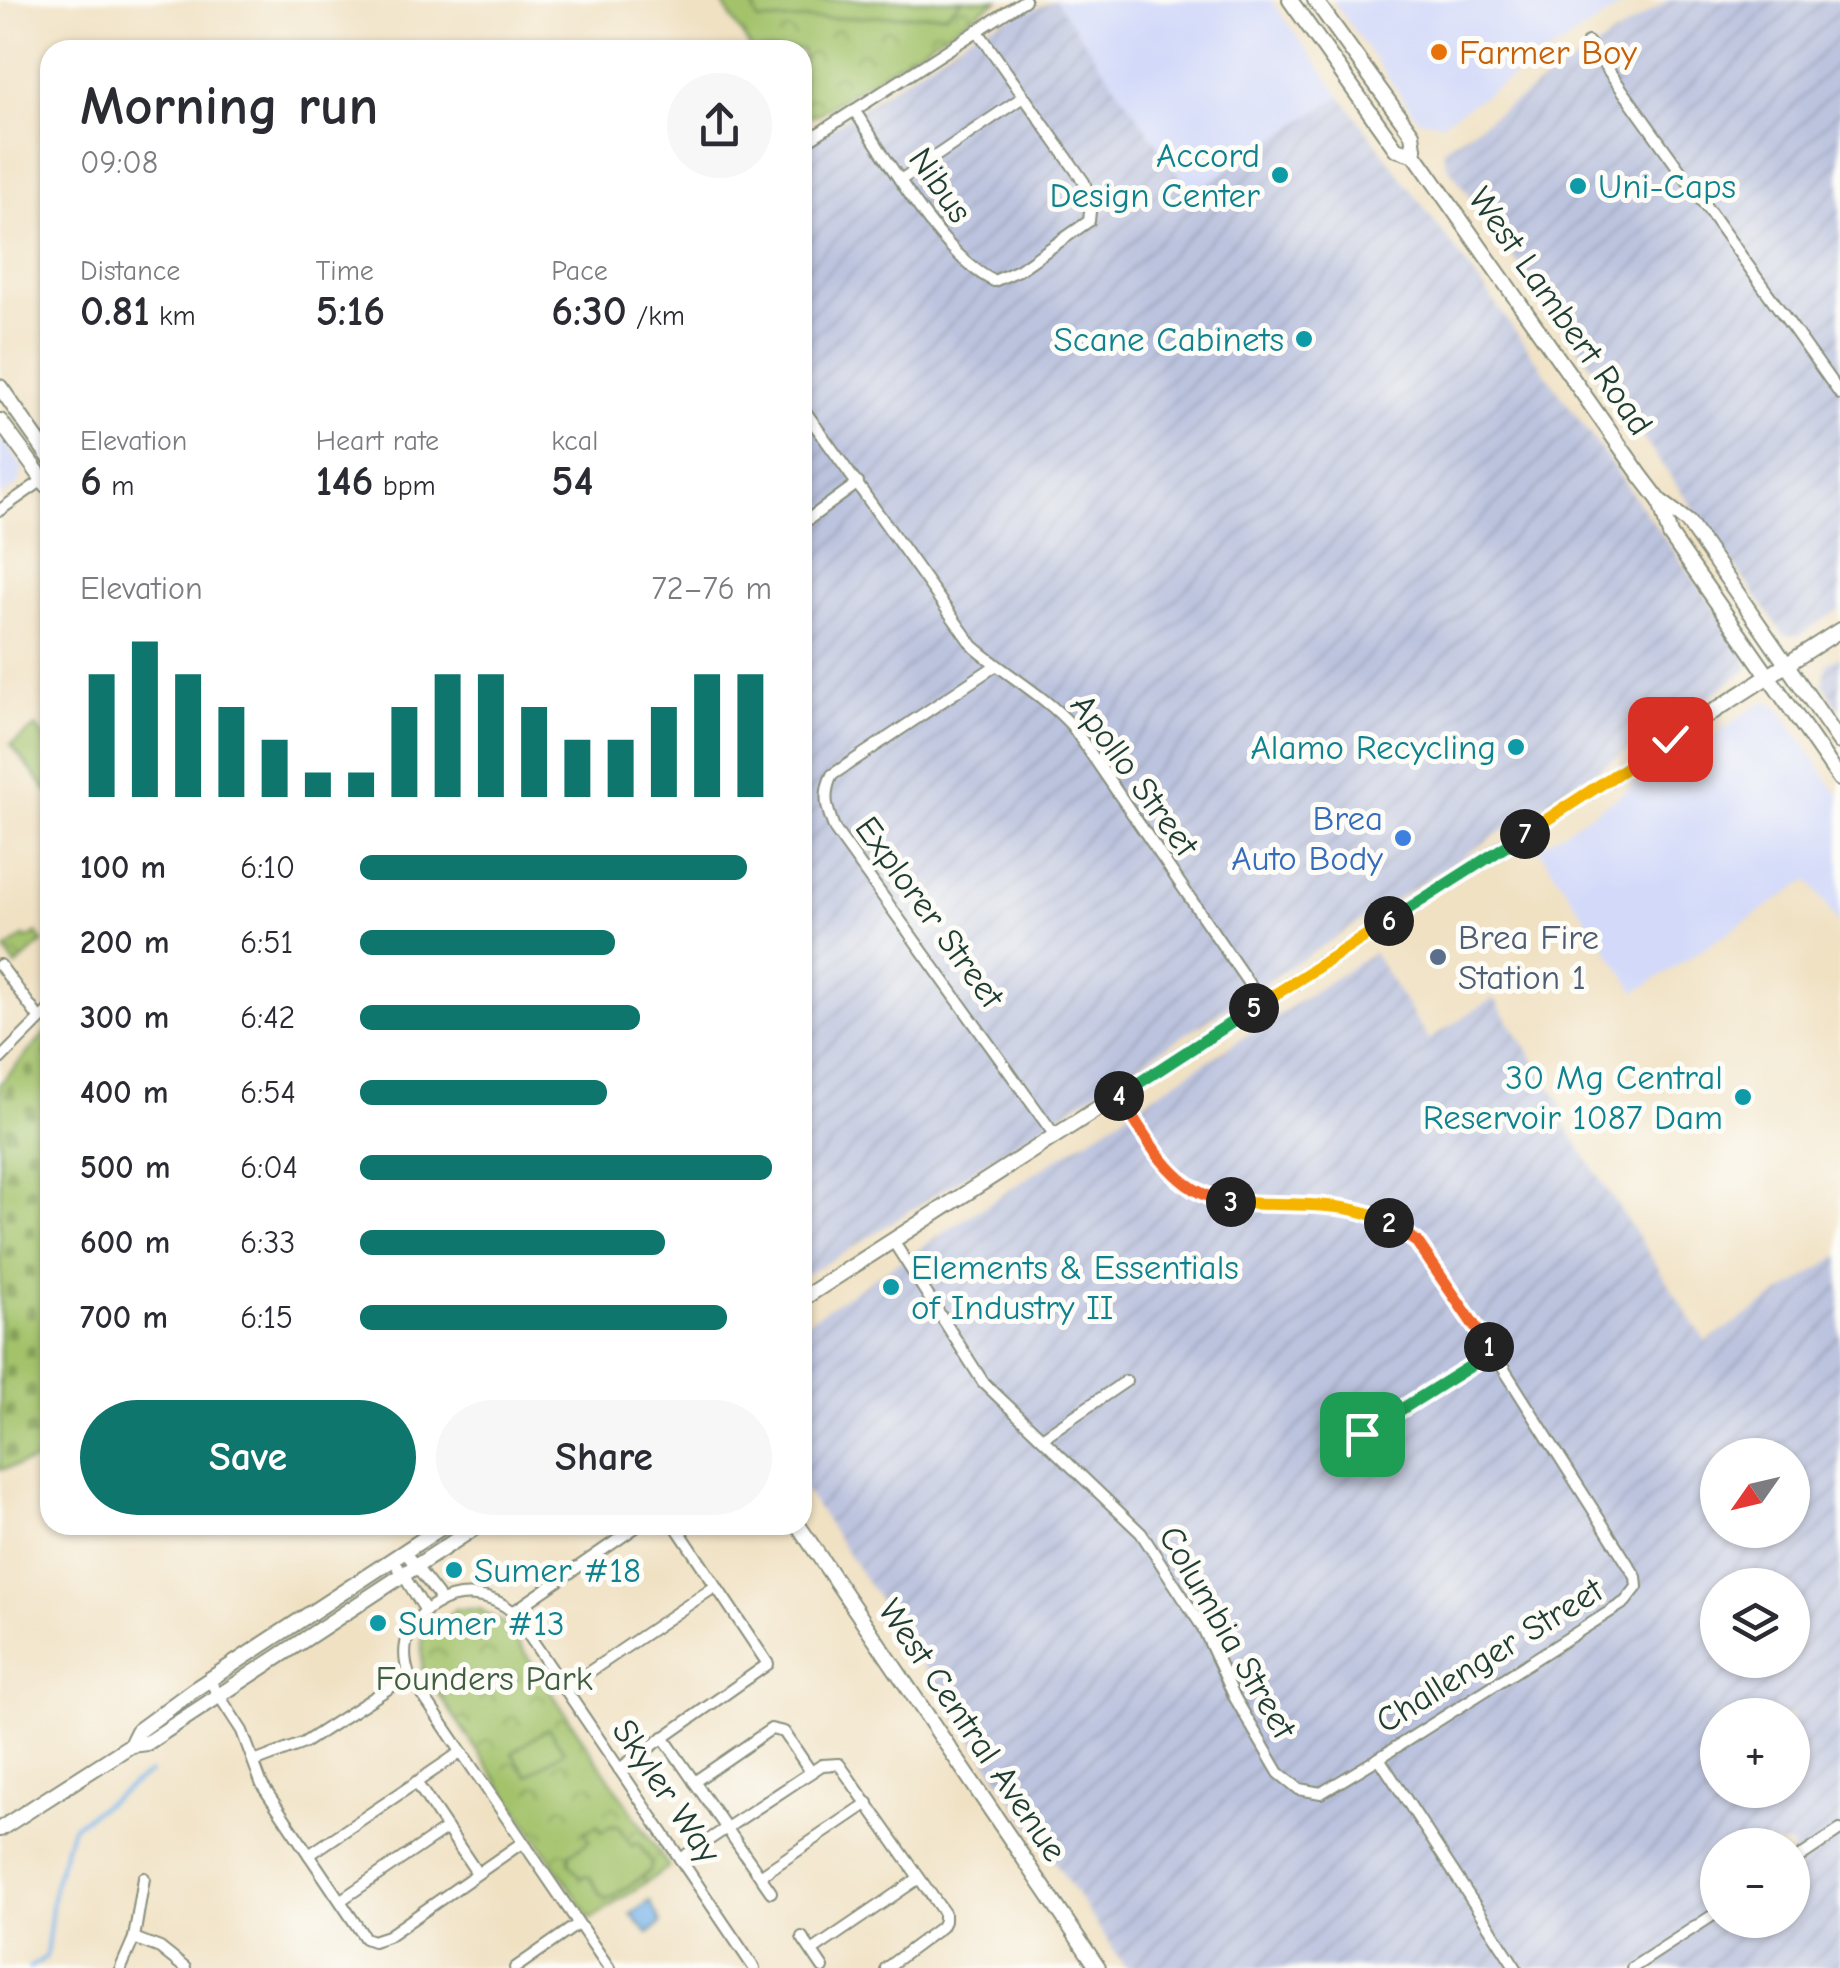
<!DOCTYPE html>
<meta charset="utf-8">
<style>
body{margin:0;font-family:"Comic Neue",sans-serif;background:#f7f7f7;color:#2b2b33;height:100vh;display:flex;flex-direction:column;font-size:38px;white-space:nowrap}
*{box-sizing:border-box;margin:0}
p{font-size:32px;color:#7c7c81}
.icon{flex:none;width:55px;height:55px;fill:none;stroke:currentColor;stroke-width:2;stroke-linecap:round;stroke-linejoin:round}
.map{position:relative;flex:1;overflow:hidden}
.drawer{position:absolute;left:40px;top:40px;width:772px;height:1495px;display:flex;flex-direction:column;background:#fff;border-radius:30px;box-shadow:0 2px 8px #0004}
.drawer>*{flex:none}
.needle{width:65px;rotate:236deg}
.buttons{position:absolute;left:1700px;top:1438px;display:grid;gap:20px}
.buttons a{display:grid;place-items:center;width:110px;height:110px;border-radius:50%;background:#fff;box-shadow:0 2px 8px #0004;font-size:50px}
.pin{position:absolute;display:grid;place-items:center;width:85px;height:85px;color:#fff;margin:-42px;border-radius:20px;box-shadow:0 5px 15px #0006}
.km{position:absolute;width:50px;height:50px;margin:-25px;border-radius:50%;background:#222;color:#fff;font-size:28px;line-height:50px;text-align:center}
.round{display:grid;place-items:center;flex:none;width:105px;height:105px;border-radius:52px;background:#f7f7f7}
.overview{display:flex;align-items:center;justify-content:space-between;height:170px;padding:0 40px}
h1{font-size:55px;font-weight:600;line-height:75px}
.stats{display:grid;grid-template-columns:repeat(3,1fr);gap:15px;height:170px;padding:10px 40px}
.stats div{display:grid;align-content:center}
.stats b{font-size:42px;font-weight:600}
.stats small{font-size:28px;font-weight:400}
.stats p{font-size:28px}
.chart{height:280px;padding:20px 40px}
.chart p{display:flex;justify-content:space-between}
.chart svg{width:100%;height:180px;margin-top:10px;stroke:#0f766e;stroke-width:6}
.action{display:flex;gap:20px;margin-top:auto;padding:20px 40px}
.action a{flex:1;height:115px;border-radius:60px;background:#0f766e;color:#fff;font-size:40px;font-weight:600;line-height:115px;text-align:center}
.action a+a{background:#f7f7f7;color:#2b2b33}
ul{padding:0 40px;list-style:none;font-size:32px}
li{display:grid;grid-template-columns:160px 120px 1fr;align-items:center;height:75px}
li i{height:25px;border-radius:12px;background:#0f766e}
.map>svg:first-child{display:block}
.built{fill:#d2d9f9}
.industrial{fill:url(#industrial-furrows);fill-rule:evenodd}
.cemetery{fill:url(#cemetery-stones);stroke:#61804f;stroke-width:2.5}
.park{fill:url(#park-crowns);stroke:#61804f;stroke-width:2.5}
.pitch{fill:#a3c26a;stroke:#61804f;stroke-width:2.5}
.water{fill:#76b3e9;stroke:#4a788e;stroke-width:2.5}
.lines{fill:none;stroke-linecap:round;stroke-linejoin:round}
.stream{stroke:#76b3e9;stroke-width:4}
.street-casing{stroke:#888f7c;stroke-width:14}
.secondary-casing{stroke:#888f7c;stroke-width:18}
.street{stroke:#fff;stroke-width:10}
.secondary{stroke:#fff;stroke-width:14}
.split-1-casing{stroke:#fff;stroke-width:20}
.split-2-casing{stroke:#fff;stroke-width:20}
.split-3-casing{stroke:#fff;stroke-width:20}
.split-4-casing{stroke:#fff;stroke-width:20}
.split-5-casing{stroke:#fff;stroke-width:20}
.split-6-casing{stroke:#fff;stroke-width:20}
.split-7-casing{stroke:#fff;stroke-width:20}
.split-8-casing{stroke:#fff;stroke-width:20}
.split-1{stroke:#22a559;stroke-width:12}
.split-2{stroke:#f0652b;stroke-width:12}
.split-3{stroke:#f5b400;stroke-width:12}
.split-4{stroke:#f0652b;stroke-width:12}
.split-5{stroke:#22a559;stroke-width:12}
.split-6{stroke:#f5b400;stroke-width:12}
.split-7{stroke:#22a559;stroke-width:12}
.split-8{stroke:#f5b400;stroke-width:12}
.food-dot{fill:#e8710a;stroke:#fdfcf7;stroke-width:4}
.culture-dot{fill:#0f9aa8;stroke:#fdfcf7;stroke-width:4}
.shop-dot{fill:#3f7fe0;stroke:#fdfcf7;stroke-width:4}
.service-dot{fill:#5c6f8a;stroke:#fdfcf7;stroke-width:4}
.labels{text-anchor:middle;stroke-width:10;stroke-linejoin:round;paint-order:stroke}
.food-label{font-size:35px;fill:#c56008;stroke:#fdfcf7;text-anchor:start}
.culture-label{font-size:35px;fill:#0d838f;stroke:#fdfcf7;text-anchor:end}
.street-label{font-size:35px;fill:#1f3d34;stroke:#fdfcf7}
.shop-label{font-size:35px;fill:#366cbe;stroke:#fdfcf7;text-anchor:end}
.service-label{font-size:35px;fill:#4e5e75;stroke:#fdfcf7;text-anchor:start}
.park-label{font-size:35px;fill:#405e42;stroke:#fdfcf7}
</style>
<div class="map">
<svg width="1840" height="1968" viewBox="0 0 1840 1968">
<defs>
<pattern id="industrial-furrows" width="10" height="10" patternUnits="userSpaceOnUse" patternTransform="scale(2.5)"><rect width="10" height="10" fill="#bcc3de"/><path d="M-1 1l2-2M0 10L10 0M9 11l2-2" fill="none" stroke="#a1a8bf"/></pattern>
<pattern id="cemetery-stones" width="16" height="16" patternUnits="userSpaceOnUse" patternTransform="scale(2.5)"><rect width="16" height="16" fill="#a3c26a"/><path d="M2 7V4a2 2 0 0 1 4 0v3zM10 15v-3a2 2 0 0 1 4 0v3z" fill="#849f58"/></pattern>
<pattern id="park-crowns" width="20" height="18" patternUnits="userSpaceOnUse" patternTransform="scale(2.5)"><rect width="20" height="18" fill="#a3c26a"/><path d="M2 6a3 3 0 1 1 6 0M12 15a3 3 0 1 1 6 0" fill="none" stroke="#849f58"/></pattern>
</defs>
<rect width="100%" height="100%" fill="#fdfcf7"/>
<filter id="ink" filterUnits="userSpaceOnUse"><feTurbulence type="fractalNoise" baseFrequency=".01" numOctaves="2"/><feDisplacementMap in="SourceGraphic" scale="20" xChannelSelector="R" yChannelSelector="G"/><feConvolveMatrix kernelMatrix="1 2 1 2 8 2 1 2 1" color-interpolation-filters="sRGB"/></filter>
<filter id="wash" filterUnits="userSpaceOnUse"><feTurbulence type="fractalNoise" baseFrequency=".0048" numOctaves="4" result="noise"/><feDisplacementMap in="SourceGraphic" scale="40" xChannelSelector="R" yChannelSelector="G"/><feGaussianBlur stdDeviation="2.25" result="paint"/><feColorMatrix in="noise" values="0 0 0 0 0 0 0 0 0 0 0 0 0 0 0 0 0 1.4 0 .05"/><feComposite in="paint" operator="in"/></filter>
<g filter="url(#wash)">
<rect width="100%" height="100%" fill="#f0e1c3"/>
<g class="built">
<polygon points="1055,0 1271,0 1341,96 1192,194"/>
<polygon points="1332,0 1631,0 1442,123 1418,119"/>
<polygon points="0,434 23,469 19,484 0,497"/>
<polygon points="1768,701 1779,707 1840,797 1840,926 1809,880 1636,992 1538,848 1761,703"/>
</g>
<g class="industrial">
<polygon points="1055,0 1192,193 1341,96 1492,299 1747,653 1749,667 1705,701 839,1256 803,1276 803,147 977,30"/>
<polygon points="1668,0 1840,0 1840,609 1798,636 1784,635 1447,165 1443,149"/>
<polygon points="1840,656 1840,710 1823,684 1827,664"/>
<path d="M 1373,953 L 1429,1040 L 1494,998 L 1563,1106 L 1557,1112 L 1706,1342 L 1840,1255 L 1840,1968 L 1126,1968 L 803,1487 L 802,1325 ZM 1718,1455 L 1792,1455 L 1792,1530 L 1718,1530 ZM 1718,1585 L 1792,1585 L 1792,1660 L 1718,1660 ZM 1718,1715 L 1792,1715 L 1792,1790 L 1718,1790 ZM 1718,1845 L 1792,1845 L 1792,1920 L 1718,1920 Z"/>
</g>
<polygon class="cemetery" points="50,1028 50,1457 0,1470 0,1084"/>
<g class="park">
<polygon points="720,0 998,0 818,114 803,116 802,50 752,50"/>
<polygon points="37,933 43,942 16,966 5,950 25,936 27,939"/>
<polygon points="455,1609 480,1609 506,1625 669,1867 591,1919 422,1669 422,1639 431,1626 441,1623"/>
</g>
<g class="pitch">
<polygon points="752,0 962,0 947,14 758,21"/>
<polygon points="36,727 50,745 50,789 47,791 11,745"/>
<polygon points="548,1728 564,1751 528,1776 512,1753"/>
<polygon points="597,1825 602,1832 611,1826 618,1826 632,1846 638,1843 652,1863 650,1871 611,1898 603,1897 590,1877 580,1877 569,1862 570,1854 589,1841 585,1833"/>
</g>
<polygon class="water" points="650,1901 661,1924 648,1934 631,1914"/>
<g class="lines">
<polyline class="stream" points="29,1968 46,1957 55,1882 72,1827 149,1773"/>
</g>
</g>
<g filter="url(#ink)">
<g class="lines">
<g class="street-casing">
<g id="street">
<polyline points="1588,42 1840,394"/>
<path d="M 854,110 C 889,161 940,255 994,281 L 1019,270 L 1089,221 L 1091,202 L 1084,182 L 977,30"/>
<polyline points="802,144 1025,0"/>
<polyline points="902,179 1023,97"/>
<path d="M 802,407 L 973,646 C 1006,675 1043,694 1072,726 L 1262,1003"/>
<polyline points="0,510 50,475"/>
<polyline points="802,524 858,483"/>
<path d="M 995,666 L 832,775 C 822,795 827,810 835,830 L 1056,1137"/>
<polyline points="0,965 39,1018"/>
<polyline points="0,1059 50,1009"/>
<polyline points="1119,1096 1163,1162 1189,1188 1216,1201 1345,1209 1373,1215 1417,1241 1493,1352 1636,1577 1637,1587 1625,1602 1379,1758"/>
<polyline points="893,1241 983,1382 1141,1533 1203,1628 1235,1698 1279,1773 1299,1789 1321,1793 1379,1758 1516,1968"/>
<polyline points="1363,1435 1493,1352"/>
<polyline points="1042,1438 1126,1381"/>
<polyline points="404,1551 438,1595 440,1602"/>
<polyline points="393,1559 426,1611"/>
<polyline points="513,1612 639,1525"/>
<polyline points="209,1680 242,1731 262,1785 365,1938 373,1941 388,1936 523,1842"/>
<polyline points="564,1689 716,1586"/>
<polyline points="663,1737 771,1892"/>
<polyline points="254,1762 304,1743 409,1675"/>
<polyline points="619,1769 768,1664 675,1525"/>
<polyline points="416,1782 477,1873"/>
<polyline points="694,1782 771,1729 784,1732 811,1772"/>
<polyline points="309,1855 461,1752"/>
<polyline points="680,1859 822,1765 839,1764 944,1913 944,1921 941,1927 886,1968"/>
<polyline points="1792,1862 1840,1830"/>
<polyline points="760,1876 868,1803"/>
<polyline points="341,1900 447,1828"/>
<polyline points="802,1937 823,1968"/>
<polyline points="134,1938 160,1948 185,1968"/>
<polyline points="812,1951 919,1878"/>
<polyline points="121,1968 134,1938 144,1878"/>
<polyline points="515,1968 578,1924"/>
<path d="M 609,1968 L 409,1675 C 387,1612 465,1571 513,1612 L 754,1968"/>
<polyline points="1632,1968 1718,1912"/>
</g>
</g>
<g class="secondary-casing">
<g id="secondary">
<polyline points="1290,0 1396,149 1415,155"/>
<polyline points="1315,0 1412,134 1415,155 1641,476 1660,501 1688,522 1840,742"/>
<polyline points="0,387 50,458"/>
<polyline points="0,421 50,489"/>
<polyline points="1660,502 1670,535 1840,779"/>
<polyline points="802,1299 1840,630"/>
<polyline points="798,1525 1098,1968"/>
<polyline points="131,1745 138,1731 195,1689 445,1525"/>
<polyline points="0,1829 131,1745 147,1743 479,1525"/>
</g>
</g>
<use href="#street" class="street"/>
<use href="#secondary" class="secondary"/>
</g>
</g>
<g class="lines" filter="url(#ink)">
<g class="split-1-casing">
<polyline id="split-1" points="1362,1434 1493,1352 1489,1347"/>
</g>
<g class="split-2-casing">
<polyline id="split-2" points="1389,1223 1417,1242 1489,1347"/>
</g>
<g class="split-3-casing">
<path id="split-3" d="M 1231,1202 C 1277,1207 1350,1198 1389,1223"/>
</g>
<g class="split-4-casing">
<path id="split-4" d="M 1119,1096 C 1148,1139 1174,1196 1231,1202"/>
</g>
<g class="split-5-casing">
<polyline id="split-5" points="1119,1096 1254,1008"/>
</g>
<g class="split-6-casing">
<polyline id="split-6" points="1254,1008 1389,921"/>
</g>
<g class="split-7-casing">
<polyline id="split-7" points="1389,921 1525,834"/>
</g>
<g class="split-8-casing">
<polyline id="split-8" points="1525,834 1670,739"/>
</g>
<use href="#split-1" class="split-1"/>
<use href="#split-2" class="split-2"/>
<use href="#split-3" class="split-3"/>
<use href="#split-4" class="split-4"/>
<use href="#split-5" class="split-5"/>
<use href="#split-6" class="split-6"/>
<use href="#split-7" class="split-7"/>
<use href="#split-8" class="split-8"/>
</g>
<circle class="food-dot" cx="1439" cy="52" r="10"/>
<g class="culture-dot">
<circle cx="1280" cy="175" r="10"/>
<circle cx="1578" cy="186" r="10"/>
<circle cx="1304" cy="339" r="10"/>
<circle cx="1516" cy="747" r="10"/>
<circle cx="1743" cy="1097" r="10"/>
<circle cx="891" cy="1287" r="10"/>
<circle cx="454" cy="1570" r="10"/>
<circle cx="378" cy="1623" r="10"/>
</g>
<circle class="shop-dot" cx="1403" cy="838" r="10"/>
<circle class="service-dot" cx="1438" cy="957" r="10"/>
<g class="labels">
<g class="food-label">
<text x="1459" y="64">Farmer Boy</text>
</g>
<g class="culture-label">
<text x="1260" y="167">Accord<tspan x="1260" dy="40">Design Center</tspan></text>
<text x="1598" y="198" text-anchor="start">Uni-Caps</text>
<text x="1284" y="351">Scane Cabinets</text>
<text x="1496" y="759">Alamo Recycling</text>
<text x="1723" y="1089">30 Mg Central<tspan x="1723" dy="40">Reservoir 1087 Dam</tspan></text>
<text x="911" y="1279" text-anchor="start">Elements &amp; Essentials<tspan x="911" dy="40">of Industry II</tspan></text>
<text x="474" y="1582" text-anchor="start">Sumer #18</text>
<text x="398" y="1635" text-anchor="start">Sumer #13</text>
</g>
<g class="street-label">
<text transform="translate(941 185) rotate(55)" y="12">Nibus</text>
<text transform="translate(1561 311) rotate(55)" y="12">West Lambert Road</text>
<text transform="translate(1135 775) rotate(54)" y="12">Apollo Street</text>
<text transform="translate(930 912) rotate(54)" y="12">Explorer Street</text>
<text transform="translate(1228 1632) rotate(60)" y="12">Columbia Street</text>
<text transform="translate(1489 1655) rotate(-32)" y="12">Challenger Street</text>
<text transform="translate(973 1730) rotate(56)" y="12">West Central Avenue</text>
<text transform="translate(667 1791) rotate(56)" y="12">Skyler Way</text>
</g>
<g class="shop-label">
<text x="1383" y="830">Brea<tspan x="1383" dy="40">Auto Body</tspan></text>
</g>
<g class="service-label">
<text x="1458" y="949">Brea Fire<tspan x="1458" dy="40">Station 1</tspan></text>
</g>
<g class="park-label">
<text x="484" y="1690">Founders Park</text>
</g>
</g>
</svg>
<div class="buttons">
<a><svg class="needle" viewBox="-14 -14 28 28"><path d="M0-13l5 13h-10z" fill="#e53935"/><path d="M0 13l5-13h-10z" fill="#7c7c81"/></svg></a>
<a><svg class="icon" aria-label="layers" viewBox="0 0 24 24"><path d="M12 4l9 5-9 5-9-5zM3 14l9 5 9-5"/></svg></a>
<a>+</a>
<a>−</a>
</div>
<div class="pin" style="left:1362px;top:1434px;background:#1e9e55"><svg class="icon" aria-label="arrive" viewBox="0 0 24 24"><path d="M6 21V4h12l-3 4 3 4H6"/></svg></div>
<div class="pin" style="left:1670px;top:739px;background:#d93025"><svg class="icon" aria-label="check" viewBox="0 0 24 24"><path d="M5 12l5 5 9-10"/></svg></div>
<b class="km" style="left:1489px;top:1347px">1</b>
<b class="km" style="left:1389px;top:1223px">2</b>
<b class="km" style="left:1231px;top:1202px">3</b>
<b class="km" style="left:1119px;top:1096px">4</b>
<b class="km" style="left:1254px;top:1008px">5</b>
<b class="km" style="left:1389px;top:921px">6</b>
<b class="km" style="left:1525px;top:834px">7</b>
<section class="drawer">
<div class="overview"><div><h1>Morning run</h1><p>09:08</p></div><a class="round"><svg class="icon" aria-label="share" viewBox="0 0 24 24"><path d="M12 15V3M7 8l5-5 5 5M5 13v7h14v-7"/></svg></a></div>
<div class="stats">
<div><p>Distance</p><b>0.81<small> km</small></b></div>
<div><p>Time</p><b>5:16</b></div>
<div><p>Pace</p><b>6:30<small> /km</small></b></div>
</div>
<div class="stats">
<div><p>Elevation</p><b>6<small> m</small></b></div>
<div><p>Heart rate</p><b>146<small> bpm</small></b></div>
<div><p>kcal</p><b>54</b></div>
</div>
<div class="chart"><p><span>Elevation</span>72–76 m</p>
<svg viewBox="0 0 160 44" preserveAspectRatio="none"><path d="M5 44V14M15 44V6M25 44V14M35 44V22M45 44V30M55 44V38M65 44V38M75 44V22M85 44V14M95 44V14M105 44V22M115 44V30M125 44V30M135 44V22M145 44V14M155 44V14"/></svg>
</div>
<ul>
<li><b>100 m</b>6:10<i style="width:94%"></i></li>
<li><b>200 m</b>6:51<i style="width:62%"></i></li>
<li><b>300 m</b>6:42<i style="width:68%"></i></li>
<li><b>400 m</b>6:54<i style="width:60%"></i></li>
<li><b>500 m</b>6:04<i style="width:100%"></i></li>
<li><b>600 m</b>6:33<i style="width:74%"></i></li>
<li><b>700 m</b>6:15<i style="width:89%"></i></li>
</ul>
<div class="action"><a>Save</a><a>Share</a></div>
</section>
</div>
